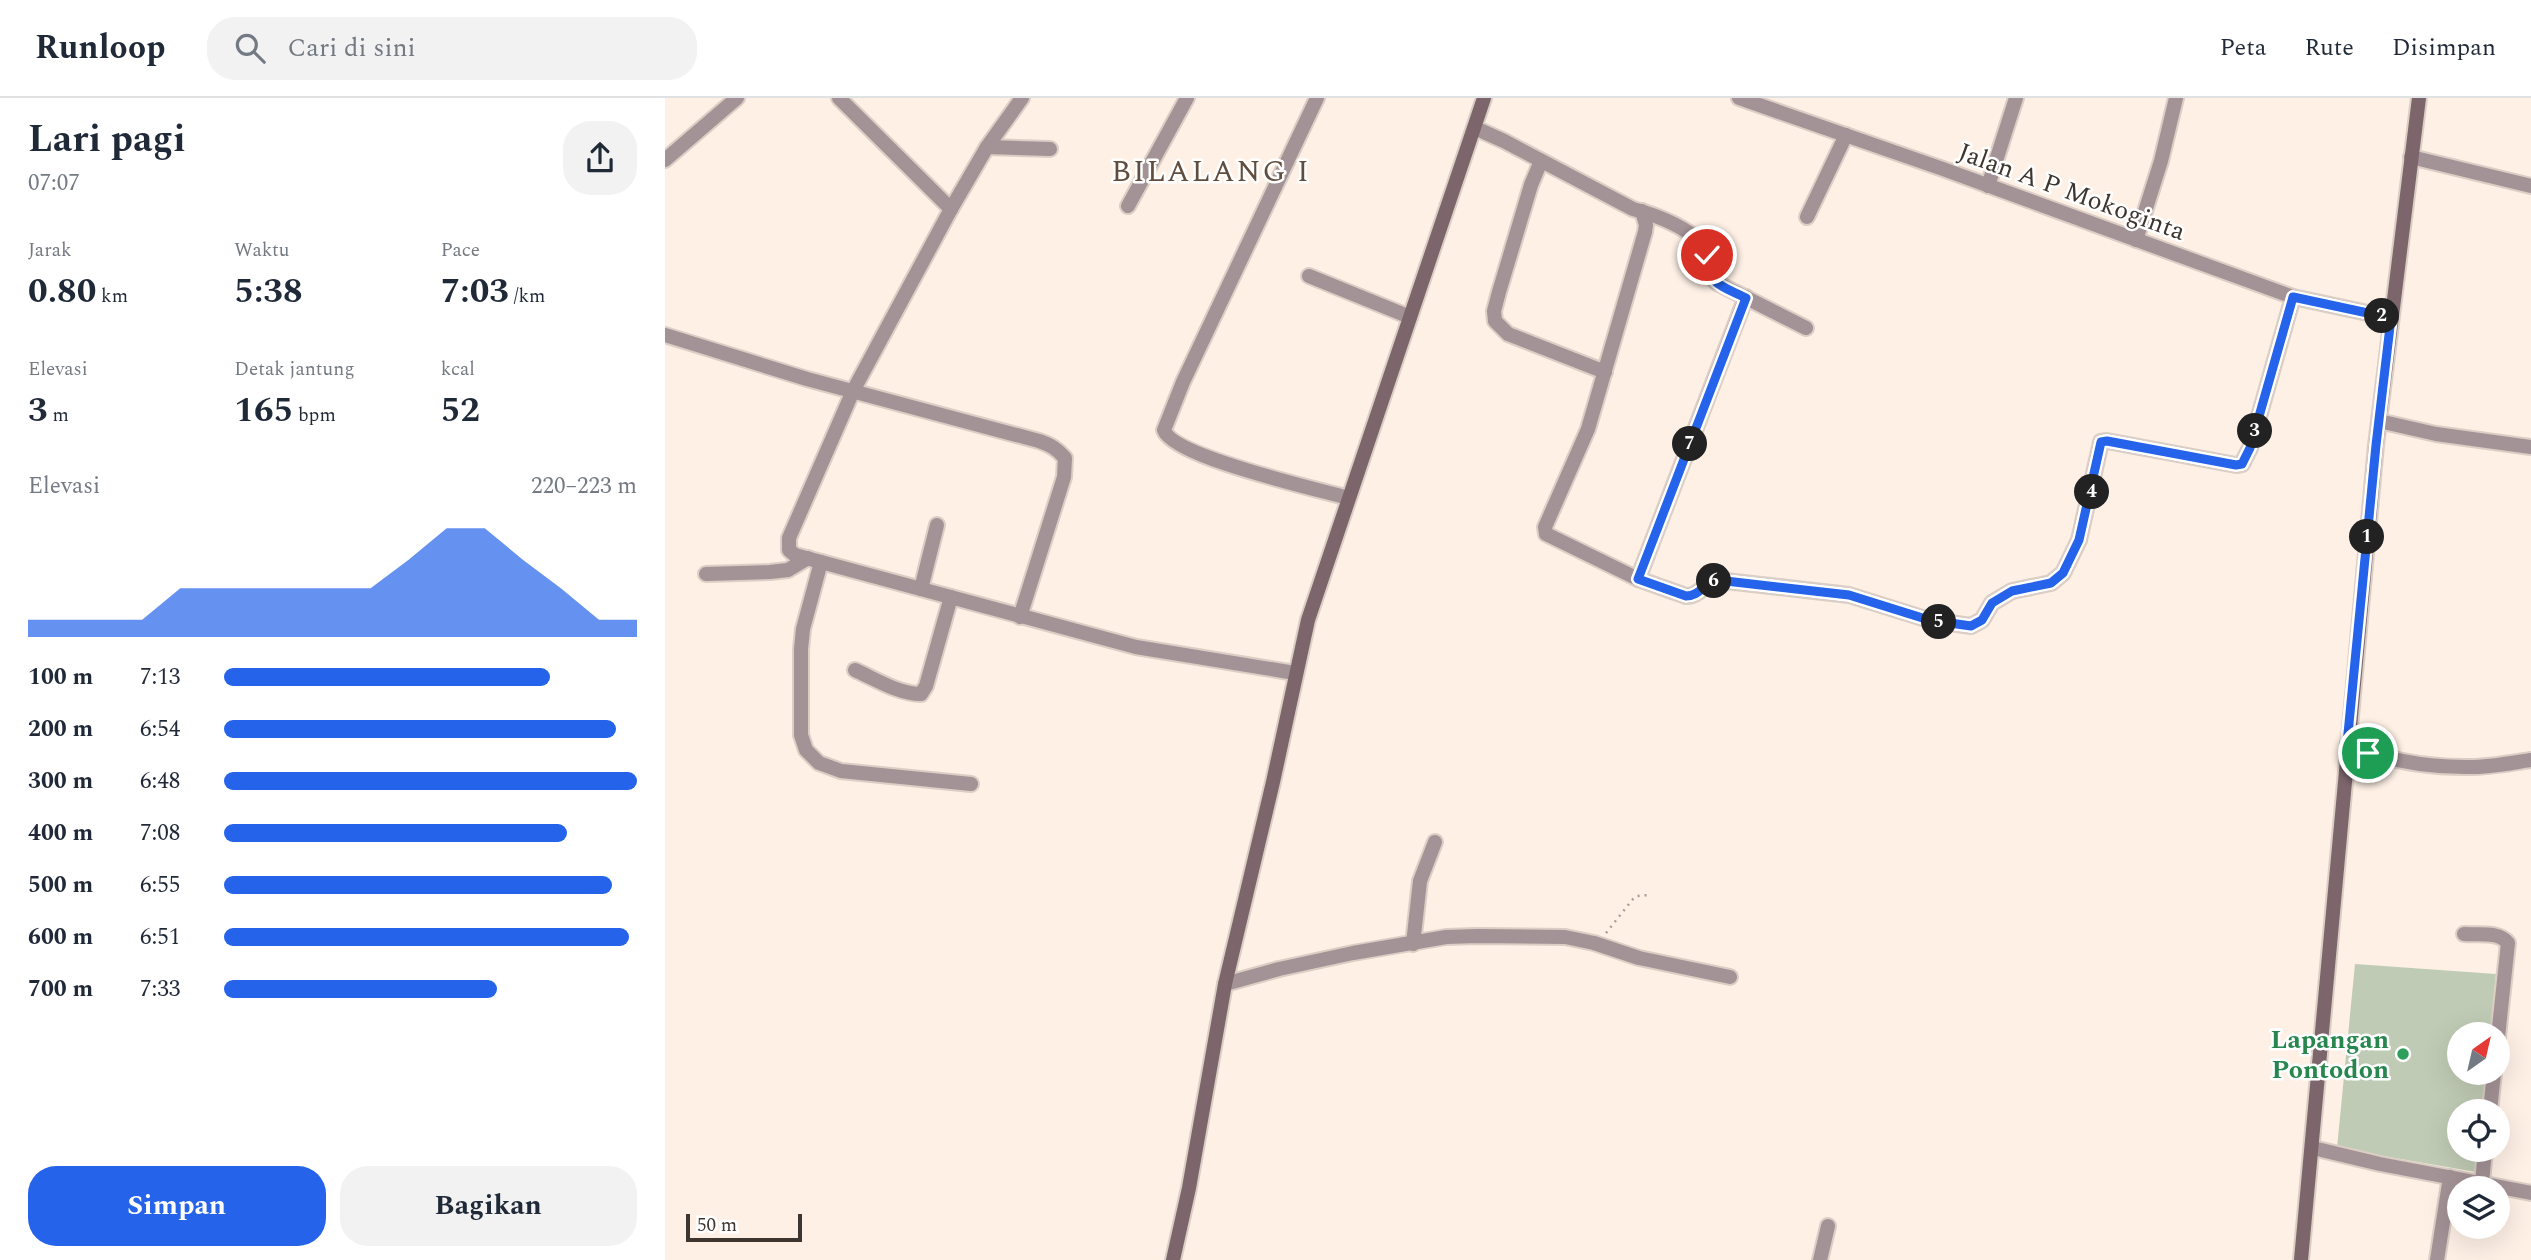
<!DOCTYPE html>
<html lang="id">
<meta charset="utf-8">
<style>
body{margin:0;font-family:Spectral,serif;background:#f2f2f3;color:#1f2937;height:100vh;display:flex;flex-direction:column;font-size:26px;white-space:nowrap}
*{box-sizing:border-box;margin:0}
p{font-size:23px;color:#747a83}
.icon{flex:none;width:38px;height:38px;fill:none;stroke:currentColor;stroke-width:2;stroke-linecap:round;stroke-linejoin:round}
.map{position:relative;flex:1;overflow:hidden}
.details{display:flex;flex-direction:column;background:#fff;width:665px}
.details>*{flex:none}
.needle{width:46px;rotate:34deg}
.controls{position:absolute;left:1782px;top:924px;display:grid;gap:14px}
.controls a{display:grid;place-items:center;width:63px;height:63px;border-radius:50%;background:#fff;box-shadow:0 7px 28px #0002;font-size:35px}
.scale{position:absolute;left:21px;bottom:18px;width:116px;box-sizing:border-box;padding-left:7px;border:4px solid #3e352e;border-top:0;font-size:19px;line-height:24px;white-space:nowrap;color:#3e352e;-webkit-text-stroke:5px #fff;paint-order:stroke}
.pin{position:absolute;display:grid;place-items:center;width:60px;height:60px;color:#fff;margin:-30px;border:4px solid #fff;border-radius:50%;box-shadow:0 2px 7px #0007}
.km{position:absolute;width:35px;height:35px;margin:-18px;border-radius:50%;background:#222;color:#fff;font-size:19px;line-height:35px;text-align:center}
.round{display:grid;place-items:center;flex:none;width:74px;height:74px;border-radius:28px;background:#f2f2f3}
.summary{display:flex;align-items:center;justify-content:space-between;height:119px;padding:0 28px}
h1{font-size:38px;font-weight:700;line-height:52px}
.metrics{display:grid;grid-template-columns:repeat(3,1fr);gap:10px;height:119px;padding:7px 28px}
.metrics div{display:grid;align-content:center}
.metrics b{font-size:35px;font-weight:700}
.metrics small{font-size:19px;font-weight:400}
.metrics p{font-size:19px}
.chart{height:196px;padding:14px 28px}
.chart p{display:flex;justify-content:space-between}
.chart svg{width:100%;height:126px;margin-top:7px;fill:#2563eb;opacity:.7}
.primary-button{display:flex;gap:14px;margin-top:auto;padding:14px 28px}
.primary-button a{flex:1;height:80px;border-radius:28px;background:#2563eb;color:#fff;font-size:28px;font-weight:700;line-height:80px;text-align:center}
.primary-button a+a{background:#f2f2f3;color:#1f2937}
ul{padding:0 28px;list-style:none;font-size:23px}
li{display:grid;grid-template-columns:112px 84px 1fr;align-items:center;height:52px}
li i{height:18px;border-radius:9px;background:#2563eb}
header{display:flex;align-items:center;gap:42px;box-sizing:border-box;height:98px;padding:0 35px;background:#fff;border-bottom:2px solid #e0e1e3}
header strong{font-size:33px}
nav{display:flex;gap:38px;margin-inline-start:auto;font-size:24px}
.search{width:490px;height:63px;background:#f2f2f3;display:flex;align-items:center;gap:18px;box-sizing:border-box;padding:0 24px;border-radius:28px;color:#747a83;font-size:26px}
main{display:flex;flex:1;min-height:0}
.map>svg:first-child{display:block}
.green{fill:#c0cbb5}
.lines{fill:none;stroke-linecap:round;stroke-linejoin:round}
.street-casing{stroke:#dbcec4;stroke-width:18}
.secondary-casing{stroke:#dbcec4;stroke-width:18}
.path{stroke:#a99d94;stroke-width:2.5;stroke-dasharray:2 5;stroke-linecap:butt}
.street{stroke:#a39296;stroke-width:14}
.secondary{stroke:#7c656b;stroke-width:14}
.route-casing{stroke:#fff;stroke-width:14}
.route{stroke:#2563eb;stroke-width:9}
.leisure-dot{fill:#2e9e5b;stroke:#fff;stroke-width:2.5}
.labels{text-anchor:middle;stroke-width:5;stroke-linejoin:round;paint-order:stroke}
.street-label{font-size:26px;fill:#3e352e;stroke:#fff}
.leisure-label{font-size:26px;font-weight:bold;fill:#27864d;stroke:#fff;text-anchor:end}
.quarter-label{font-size:30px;letter-spacing:2px;fill:#614d3e;stroke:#fff}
</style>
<header>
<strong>Runloop</strong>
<div class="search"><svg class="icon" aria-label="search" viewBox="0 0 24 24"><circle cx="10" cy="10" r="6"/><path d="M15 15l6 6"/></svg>Cari di sini</div>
<nav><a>Peta</a><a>Rute</a><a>Disimpan</a></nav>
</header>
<main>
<section class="details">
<div class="summary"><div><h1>Lari pagi</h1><p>07:07</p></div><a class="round"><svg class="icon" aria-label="share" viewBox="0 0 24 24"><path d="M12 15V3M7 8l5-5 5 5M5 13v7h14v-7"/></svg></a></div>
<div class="metrics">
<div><p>Jarak</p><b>0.80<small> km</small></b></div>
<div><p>Waktu</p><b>5:38</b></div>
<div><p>Pace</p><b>7:03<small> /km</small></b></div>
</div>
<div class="metrics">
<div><p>Elevasi</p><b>3<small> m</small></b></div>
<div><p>Detak jantung</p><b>165<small> bpm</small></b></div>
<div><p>kcal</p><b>52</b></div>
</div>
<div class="chart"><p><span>Elevasi</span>220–223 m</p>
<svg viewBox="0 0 160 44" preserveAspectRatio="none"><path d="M0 44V38L10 38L20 38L30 38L40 27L50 27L60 27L70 27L80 27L90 27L100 17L110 6L120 6L130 17L140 27L150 38L160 38V44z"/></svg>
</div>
<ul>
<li><b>100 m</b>7:13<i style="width:79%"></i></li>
<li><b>200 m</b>6:54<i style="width:95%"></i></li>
<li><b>300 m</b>6:48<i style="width:100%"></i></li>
<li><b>400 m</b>7:08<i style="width:83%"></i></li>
<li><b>500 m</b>6:55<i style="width:94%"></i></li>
<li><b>600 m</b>6:51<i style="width:98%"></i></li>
<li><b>700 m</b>7:33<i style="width:66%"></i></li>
</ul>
<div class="primary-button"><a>Simpan</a><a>Bagikan</a></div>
</section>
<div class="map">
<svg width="1866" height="1162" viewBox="0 0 1866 1162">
<rect width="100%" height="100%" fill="#fef0e5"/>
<polygon class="green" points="1690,866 1831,876 1825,936 1794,936 1794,975 1821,975 1817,1013 1794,1013 1794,1052 1814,1052 1811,1074 1672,1050"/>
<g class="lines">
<g class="street-casing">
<g id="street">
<polyline points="174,0 286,111"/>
<polyline points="357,0 322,49 286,111 188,293 124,440 124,452 130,457 156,464 471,549 630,575"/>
<path d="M 652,0 L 518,284 L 499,332 C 508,359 652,391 683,400"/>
<polyline points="1074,0 1278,71 1628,199 1726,220"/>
<path d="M 810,30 L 839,43 L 968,111 C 995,118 1019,128 1040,147 L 1044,177 L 1052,185 L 1141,230"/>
<polyline points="322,49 385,51"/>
<polyline points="1746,59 1866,88"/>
<polyline points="0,62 72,0"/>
<polyline points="876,63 866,87 834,194 829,213 830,223 843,236 940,274"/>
<polyline points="1323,88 1351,0"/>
<polyline points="463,108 522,0"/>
<path d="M 977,113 L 981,127 L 980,134 L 923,331 L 880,429 L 881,436 L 973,481 L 1021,498 C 1035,498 1039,485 1052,482 L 1184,497 L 1264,522 L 1306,528 L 1317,522 L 1327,505 L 1347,493 L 1386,485 L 1398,475 L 1414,442 L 1436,344 L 1442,343 L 1571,367 L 1577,366 L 1585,350 L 1628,199"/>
<polyline points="1142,119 1181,37"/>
<polyline points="1471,142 1496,63 1511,0"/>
<polyline points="644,178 745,219"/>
<path d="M 0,237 L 142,281 L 374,343 C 386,347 392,351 400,360 L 399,379 L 355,519"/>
<polyline points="1714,323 1771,336 1866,349"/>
<polyline points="156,464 138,531 136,551 136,637 141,652 154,665 176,673 306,686"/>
<polyline points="41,476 105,474 123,472 143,460"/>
<polyline points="973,481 1081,199"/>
<polyline points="256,491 272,427"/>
<path d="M 190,572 C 210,581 234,596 256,596 L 261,588 L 286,499"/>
<path d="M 1683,646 C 1719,662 1761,669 1800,669 C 1822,670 1845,665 1866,662"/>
<path d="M 1799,836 C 1813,837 1834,833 1843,845 L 1832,948"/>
<polyline points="748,846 755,783 770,744"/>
<polyline points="560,886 614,871 688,855 781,839 812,838 900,839 929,845 974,860 1065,879"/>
<polyline points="1825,1013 1829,975"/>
<polyline points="1648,1050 1715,1066 1866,1095"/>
<polyline points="1817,1085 1820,1052"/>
<polyline points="1155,1162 1163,1128"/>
<polyline points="1772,1162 1785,1079"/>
</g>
</g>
<g class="secondary-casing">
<g id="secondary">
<polyline points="508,1162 524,1090 560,886 608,684 643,522 819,0"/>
<polyline points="1636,1162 1711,347 1754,0"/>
</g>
</g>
<polyline class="path" points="941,835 968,801 972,798 983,797"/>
<use href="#street" class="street"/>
<use href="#secondary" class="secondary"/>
</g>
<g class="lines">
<g class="route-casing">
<path id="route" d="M 1042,157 C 1042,187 1057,188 1081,200 L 973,481 L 1021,498 C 1035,498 1039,485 1052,482 L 1184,497 L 1264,522 L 1306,528 L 1317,522 L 1327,505 L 1347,493 L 1386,485 L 1398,475 L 1414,442 L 1436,344 L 1442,343 L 1571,367 L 1577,366 L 1585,350 L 1628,199 L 1726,220 L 1711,347 L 1682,646 L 1703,655"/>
</g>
<use href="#route" class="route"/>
</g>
<circle class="leisure-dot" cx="1738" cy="956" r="7"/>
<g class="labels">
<g class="street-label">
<text transform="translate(1407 93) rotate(20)" y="9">Jalan A P Mokoginta</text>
</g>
<g class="leisure-label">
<text x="1724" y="950">Lapangan<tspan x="1724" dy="30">Pontodon</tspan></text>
</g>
<g class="quarter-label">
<text x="546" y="83">BILALANG I</text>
</g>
</g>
</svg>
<div class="controls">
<a><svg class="needle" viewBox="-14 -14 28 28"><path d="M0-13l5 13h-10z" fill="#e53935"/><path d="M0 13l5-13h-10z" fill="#747a83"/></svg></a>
<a><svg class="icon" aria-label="locate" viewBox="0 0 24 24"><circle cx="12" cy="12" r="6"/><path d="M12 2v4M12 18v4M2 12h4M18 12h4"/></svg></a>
<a><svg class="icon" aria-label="layers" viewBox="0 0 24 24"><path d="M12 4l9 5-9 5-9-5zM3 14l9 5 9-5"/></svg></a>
</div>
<div class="scale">50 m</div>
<div class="pin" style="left:1703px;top:655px;background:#1e9e55"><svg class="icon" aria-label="arrive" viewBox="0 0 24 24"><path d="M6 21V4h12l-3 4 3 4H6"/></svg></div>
<div class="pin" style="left:1042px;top:157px;background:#d93025"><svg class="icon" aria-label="check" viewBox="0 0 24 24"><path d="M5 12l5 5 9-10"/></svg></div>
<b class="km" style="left:1702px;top:439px">1</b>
<b class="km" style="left:1717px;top:218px">2</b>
<b class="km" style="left:1590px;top:333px">3</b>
<b class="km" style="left:1427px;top:394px">4</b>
<b class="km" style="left:1274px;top:524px">5</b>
<b class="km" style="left:1049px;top:483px">6</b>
<b class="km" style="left:1025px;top:346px">7</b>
</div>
</main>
